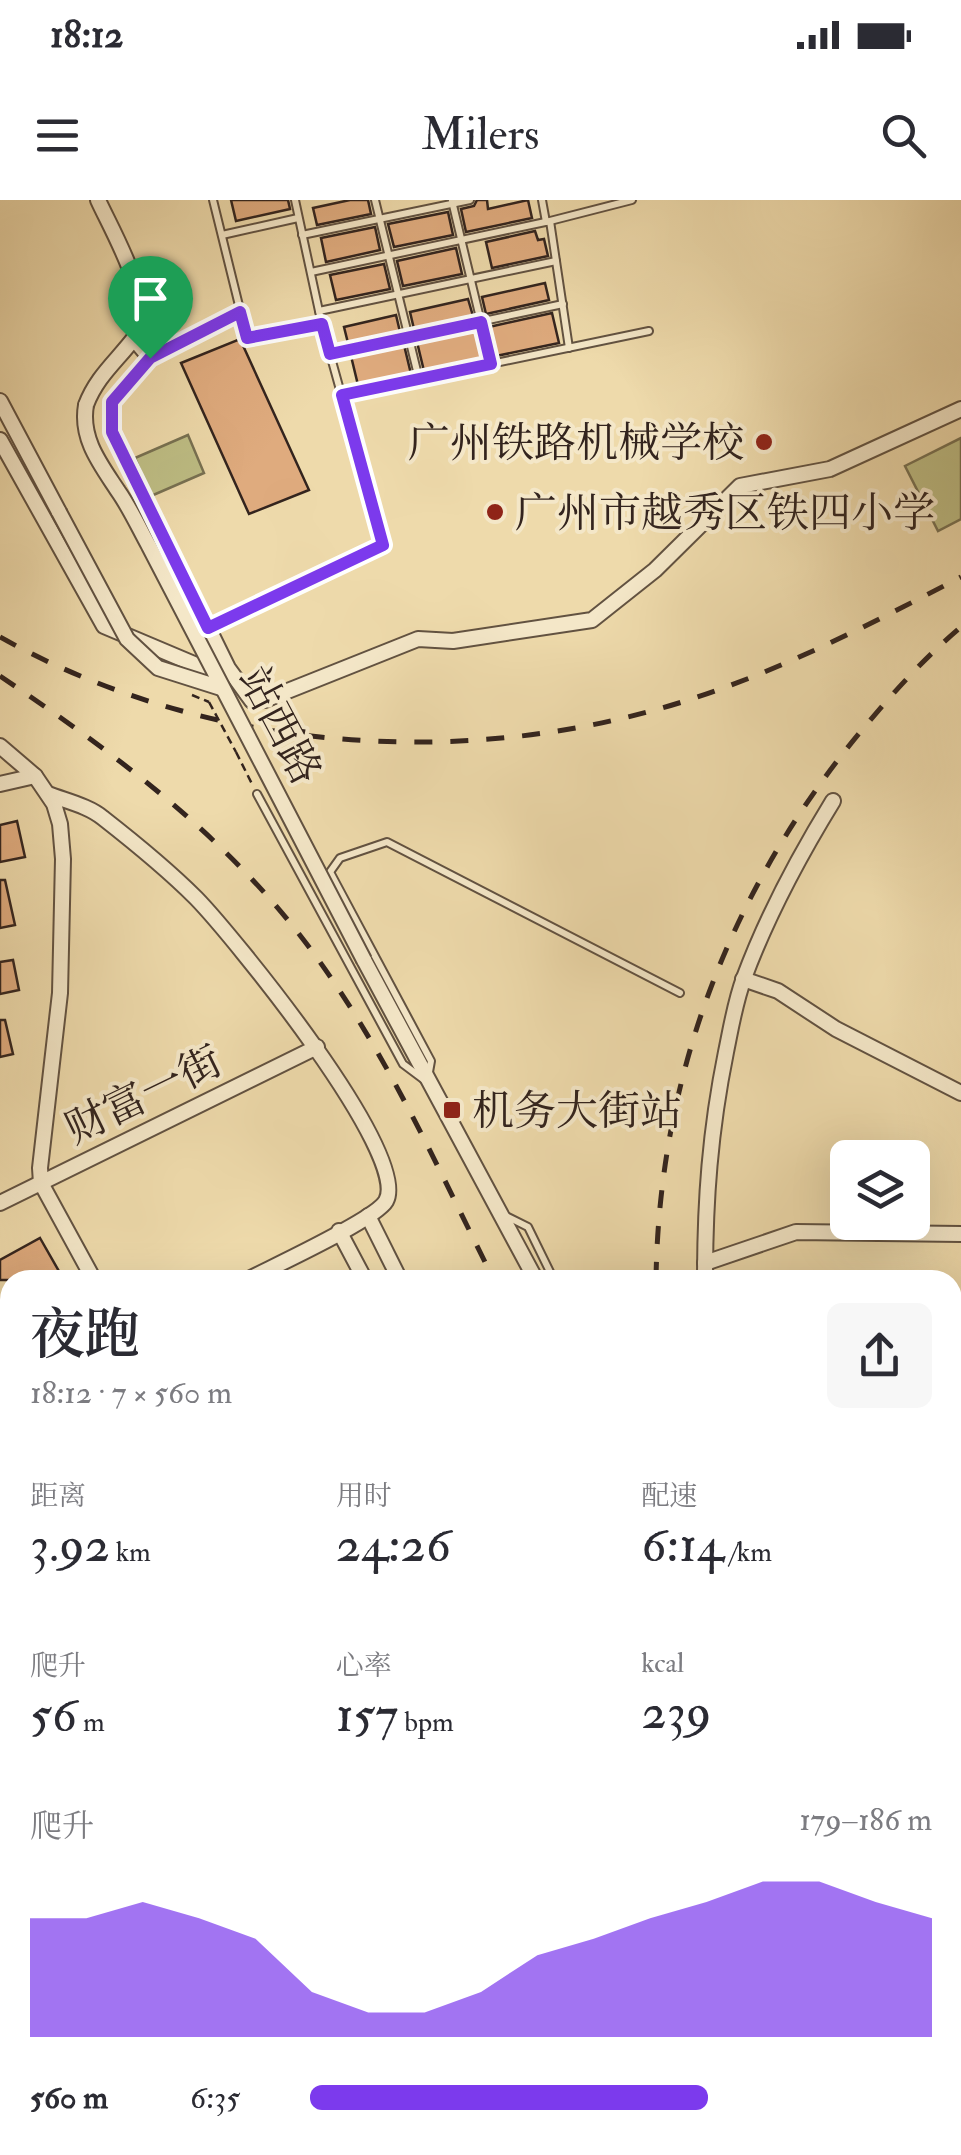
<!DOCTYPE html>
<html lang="zh">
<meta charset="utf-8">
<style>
body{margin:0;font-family:"IM FELL Double Pica","Noto Serif SC",serif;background:#f7f7f7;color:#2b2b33;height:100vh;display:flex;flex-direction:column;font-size:38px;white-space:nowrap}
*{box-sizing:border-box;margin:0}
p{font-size:32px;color:#7c7c81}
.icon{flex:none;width:55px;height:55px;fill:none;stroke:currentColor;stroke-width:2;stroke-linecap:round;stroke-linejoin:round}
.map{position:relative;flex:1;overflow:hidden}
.drawer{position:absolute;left:0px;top:1070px;width:962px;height:885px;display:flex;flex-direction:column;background:#fff;border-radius:30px 30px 0 0;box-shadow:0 10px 40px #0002}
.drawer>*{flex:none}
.fabs{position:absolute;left:830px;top:940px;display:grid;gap:20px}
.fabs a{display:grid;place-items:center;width:100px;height:100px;border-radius:15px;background:#fff;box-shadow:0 10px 40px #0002;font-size:50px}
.pin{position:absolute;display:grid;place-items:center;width:85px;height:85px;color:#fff;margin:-102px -42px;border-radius:50% 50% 50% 0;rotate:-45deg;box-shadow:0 0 10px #0007}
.pin .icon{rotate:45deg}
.round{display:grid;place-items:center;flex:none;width:105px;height:105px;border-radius:15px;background:#f7f7f7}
.summary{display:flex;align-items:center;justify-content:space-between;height:170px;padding:0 30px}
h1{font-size:55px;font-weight:600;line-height:75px}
.figures{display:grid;grid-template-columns:repeat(3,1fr);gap:15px;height:170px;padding:10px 30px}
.figures div{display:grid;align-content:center}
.figures b{font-size:50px;font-weight:600}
.figures small{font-size:28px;font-weight:400}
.figures p{font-size:28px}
.chart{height:280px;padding:20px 30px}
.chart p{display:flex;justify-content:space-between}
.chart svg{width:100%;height:180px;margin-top:10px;fill:#7c3aed;opacity:.7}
ul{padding:0 30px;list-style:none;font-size:32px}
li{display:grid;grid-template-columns:160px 120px 1fr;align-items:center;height:75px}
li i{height:25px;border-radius:12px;background:#7c3aed}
.status{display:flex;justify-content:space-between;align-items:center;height:70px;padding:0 50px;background:#fff;direction:ltr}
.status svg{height:28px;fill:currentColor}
header{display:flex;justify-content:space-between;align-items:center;height:130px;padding:0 30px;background:#fff;font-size:45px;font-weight:600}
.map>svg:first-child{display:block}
.green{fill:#bebe85;stroke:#787152;stroke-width:2.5}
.building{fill:#dfab7e;stroke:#33241e;stroke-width:2.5}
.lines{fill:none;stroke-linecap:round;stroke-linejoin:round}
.service-casing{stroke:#625241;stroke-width:10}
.minor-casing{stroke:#625241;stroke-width:18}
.primary-casing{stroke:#33241e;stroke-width:26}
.path{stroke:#33241e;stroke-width:2.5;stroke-dasharray:8 5;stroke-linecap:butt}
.service{stroke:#f4e7c8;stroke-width:6}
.minor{stroke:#f4e7c8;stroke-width:14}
.primary{stroke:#e7bd76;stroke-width:22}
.rail{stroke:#33241e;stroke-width:5;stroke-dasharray:18 18;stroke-linecap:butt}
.minor-bridge-casing{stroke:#625241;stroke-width:18;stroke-linecap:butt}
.path-bridge{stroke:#33241e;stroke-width:2.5;stroke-dasharray:8 5;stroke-linecap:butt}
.minor-bridge{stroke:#f4e7c8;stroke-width:14}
.route-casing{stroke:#fff;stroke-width:20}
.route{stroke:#7c3aed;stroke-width:12}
.poi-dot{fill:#8f2418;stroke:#f4e7c8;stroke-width:4}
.labels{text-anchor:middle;stroke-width:8;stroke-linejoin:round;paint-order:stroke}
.poi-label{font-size:42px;fill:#33241e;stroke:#f4e7c8;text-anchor:start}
.street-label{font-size:42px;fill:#33241e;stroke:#f4e7c8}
</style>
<div class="status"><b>18:12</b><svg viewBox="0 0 49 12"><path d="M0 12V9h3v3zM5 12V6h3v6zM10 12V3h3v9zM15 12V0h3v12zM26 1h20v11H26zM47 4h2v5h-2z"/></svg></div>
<header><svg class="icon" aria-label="menu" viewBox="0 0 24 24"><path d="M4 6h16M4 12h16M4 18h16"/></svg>Milers<svg class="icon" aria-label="search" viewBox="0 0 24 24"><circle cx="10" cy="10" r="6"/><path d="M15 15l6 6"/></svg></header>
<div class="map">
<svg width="961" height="1955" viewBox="0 0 961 1955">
<rect width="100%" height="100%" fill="#eedaab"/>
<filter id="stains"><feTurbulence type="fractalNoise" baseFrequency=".002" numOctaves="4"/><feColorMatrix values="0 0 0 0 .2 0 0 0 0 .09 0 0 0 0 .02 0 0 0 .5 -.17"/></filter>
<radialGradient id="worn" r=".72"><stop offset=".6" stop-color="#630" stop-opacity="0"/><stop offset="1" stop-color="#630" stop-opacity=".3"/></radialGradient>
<g class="green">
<polygon points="188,235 204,273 151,296 135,258"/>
<polygon points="961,238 961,319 938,331 905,266"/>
</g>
<g class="building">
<polygon points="231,0 288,0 290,9 236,21"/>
<polygon points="350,0 368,0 371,14 317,25 313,8"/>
<polygon points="477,0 487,0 488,9 528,0 532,18 466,32 461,9 474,6"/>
<polygon points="448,12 453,35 394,47 388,24"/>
<polygon points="375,27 380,50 326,62 321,38"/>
<polygon points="535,31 538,40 544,39 548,56 492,68 486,42"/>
<polygon points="456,48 462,74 403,86 397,61"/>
<polygon points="384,64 390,89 336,100 330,75"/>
<polygon points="545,83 549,100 486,114 482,97"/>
<polygon points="468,99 473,116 414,129 410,112"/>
<polygon points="552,113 559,143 496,156 489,127"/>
<polygon points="396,115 400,132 348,143 344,127"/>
<polygon points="476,130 483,159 424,171 417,142"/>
<polygon points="240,139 309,290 249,314 181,163"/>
<polygon points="404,145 411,174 358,185 351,156"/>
<polygon points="17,621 25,657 0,662 0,625"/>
<polygon points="0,680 5,680 15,725 0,728"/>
<polygon points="13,760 19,790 0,794 0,762"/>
<polygon points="0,820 5,820 13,854 0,857"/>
<polygon points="40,1038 64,1080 0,1080 0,1060"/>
</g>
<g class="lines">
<g class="service-casing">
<g id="service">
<polyline points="213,0 247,138 322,125"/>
<polyline points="375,0 419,179"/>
<polyline points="542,0 546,22"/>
<polyline points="452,1 491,164"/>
<polyline points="550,21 569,148"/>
<polyline points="222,35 298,18"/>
<polyline points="302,35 470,0"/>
<polyline points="311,72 550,21 632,0"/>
<polyline points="319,111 556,61"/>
<polyline points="330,154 563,104"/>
<polyline points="342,195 649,131"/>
<polyline points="209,427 383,345 322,125 295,0"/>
<polyline points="257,594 403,864 423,879"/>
<polyline points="429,872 431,861 330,672 340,658 387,642 680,793"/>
<polyline points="506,1016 528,1027 554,1080"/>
</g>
</g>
<g class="minor-casing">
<g id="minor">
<polyline points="134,139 150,158 112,202 112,232 228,468 252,501 265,500 418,439 453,441 592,420 655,370 740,286 830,269 961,209"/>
<polyline points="0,201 59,312"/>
<path d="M 86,205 C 97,176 117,161 135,137 C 157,107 112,31 98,0"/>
<polyline points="0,240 104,426 220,475"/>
<polyline points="0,546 35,576 54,604 60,624 63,659 60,793 40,968 41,983 94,1080"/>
<polyline points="0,584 35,576"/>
<path d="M 48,594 C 66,601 89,606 103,618 C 135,643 168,670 196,698 C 232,735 412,955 386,1001 C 375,1020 272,1067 247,1080"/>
<polyline points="364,760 536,1080"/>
<polyline points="743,779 778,791 836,829 961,893"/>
<polyline points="0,1003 317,847"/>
<polyline points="368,1016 400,1080"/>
<polyline points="339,1031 365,1080"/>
<polyline points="705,1063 796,1032 961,1034"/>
<path d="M 705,1080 C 705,1000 710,931 726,852 C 731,828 735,802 744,778 C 767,716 798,658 833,601"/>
<polyline points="0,1213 10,1208"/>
<polyline points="952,1606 961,1606"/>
</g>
</g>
<g class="primary-casing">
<g id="primary">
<polyline points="0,1731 10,1749"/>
<polyline points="0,1786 10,1804"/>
<polyline points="88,1945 94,1955"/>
<polyline points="115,1945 121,1955"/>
</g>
</g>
<g class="path">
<polyline points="164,150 229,118"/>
<polyline points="192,495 209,502"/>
<polyline points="236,552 252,584"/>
</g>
<use href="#service" class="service"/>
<use href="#minor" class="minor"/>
<use href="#primary" class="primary"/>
<g class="rail">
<path d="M 0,437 C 199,548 444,570 662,508 C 767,478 865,427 961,377"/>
<path d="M 0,476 C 110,550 217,629 299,734 C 381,839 435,963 494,1080"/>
<path d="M 656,1080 C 659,875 731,688 861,531 C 892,494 924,458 961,427"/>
<polyline points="932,1945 937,1955"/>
<polyline points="949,1945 954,1955"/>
</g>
<g class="minor-bridge-casing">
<g id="minor-bridge">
<path d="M 86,205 C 80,239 101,265 118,291 C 130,308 139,328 149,346 L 364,760"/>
<polyline points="59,312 127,439 158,468 221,488"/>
</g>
</g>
<polyline class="path-bridge" points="209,502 236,552"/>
<use href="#minor-bridge" class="minor-bridge"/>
</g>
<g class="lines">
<g class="route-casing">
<polygon id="route" points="240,112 247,138 322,124 330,154 481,122 491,164 342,195 383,345 208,428 112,232 112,202 150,158"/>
</g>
<use href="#route" class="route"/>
</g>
<g class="poi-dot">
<circle cx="764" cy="242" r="10"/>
<circle cx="495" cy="312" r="10"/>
<rect x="442" y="900" width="20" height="20" rx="5"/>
</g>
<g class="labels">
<g class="poi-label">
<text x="744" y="257" text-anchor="end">广州铁路机械学校</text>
<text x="515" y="327">广州市越秀区铁四小学</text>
<text x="472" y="925">机务大街站</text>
</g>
<g class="street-label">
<text transform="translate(281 525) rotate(62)" y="15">站西路</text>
<text transform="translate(143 894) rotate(-26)" y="15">财富一街</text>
</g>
</g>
<rect width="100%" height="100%" filter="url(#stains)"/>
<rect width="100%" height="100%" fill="url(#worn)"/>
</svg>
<div class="fabs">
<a><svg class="icon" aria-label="layers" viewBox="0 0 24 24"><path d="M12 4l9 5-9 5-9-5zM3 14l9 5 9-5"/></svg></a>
</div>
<div class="pin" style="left:150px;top:158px;background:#1e9e55"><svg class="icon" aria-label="arrive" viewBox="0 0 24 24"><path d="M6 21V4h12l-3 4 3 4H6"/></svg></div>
<section class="drawer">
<div class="summary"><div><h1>夜跑</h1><p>18:12 · 7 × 560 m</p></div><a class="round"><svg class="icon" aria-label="share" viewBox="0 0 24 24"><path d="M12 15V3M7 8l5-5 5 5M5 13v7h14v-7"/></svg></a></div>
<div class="figures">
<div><p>距离</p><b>3.92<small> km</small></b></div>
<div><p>用时</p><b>24:26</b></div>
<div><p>配速</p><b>6:14<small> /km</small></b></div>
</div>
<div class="figures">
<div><p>爬升</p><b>56<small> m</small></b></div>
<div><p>心率</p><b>157<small> bpm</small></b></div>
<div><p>kcal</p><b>239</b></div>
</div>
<div class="chart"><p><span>爬升</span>179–186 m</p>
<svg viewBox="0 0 160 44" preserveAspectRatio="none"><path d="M0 44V15L10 15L20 11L30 15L40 20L50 33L60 38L70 38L80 33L90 24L100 20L110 15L120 11L130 6L140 6L150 11L160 15V44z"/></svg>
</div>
<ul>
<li><b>560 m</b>6:35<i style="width:64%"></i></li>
</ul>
</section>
</div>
